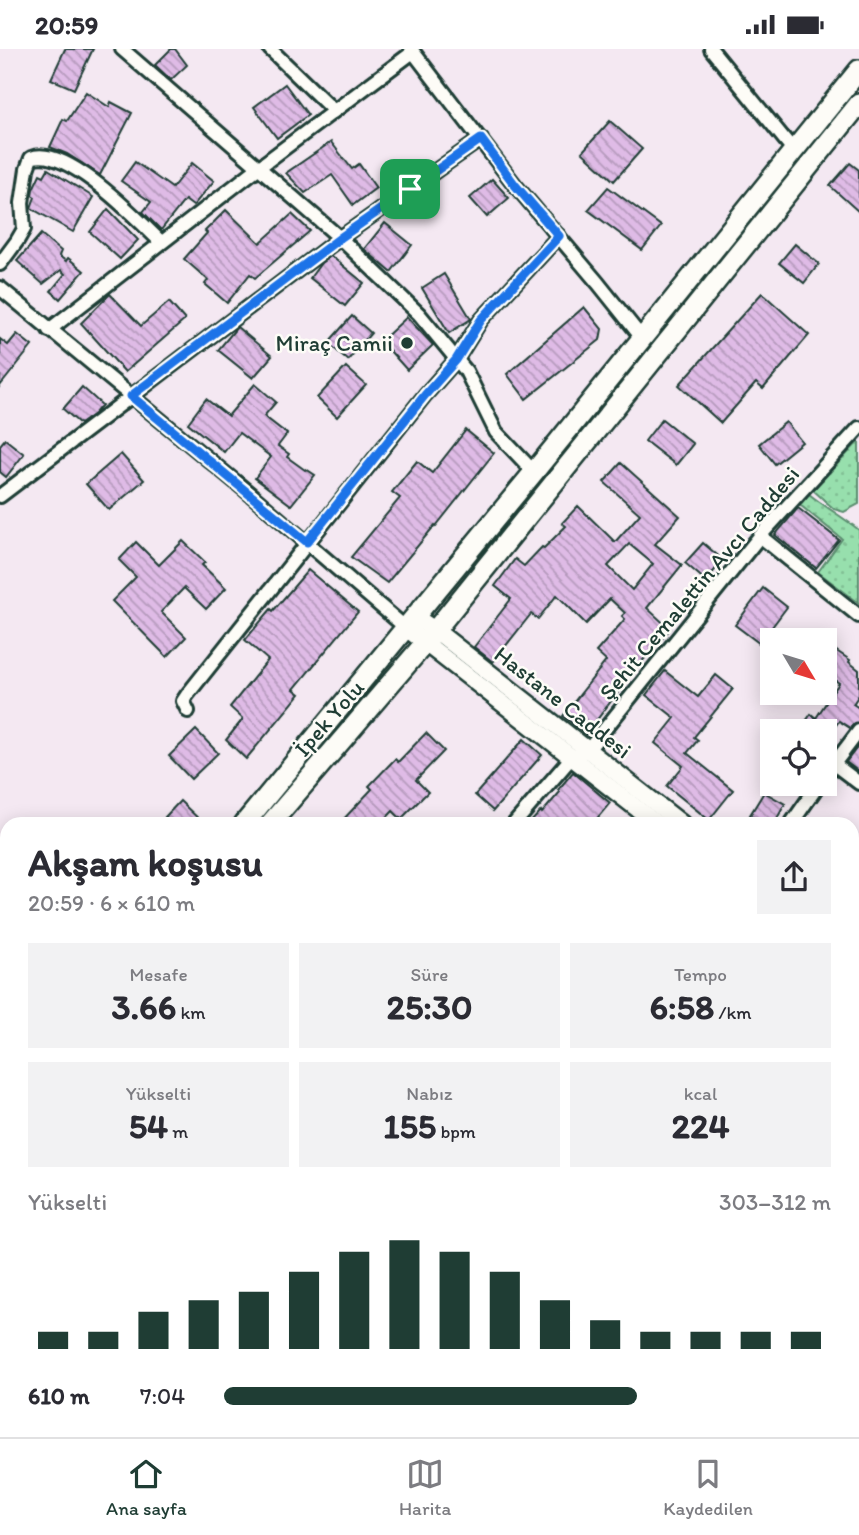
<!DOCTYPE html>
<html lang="tr">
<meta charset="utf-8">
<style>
body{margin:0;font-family:Itim,sans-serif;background:#f2f2f3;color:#2b2b33;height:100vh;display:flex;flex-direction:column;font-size:26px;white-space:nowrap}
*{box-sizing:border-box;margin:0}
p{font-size:23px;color:#7c7c81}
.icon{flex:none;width:38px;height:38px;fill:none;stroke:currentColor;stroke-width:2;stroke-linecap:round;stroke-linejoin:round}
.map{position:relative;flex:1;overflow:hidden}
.panel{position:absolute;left:0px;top:768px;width:859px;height:621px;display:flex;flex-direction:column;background:#fff;border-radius:21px 21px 0 0;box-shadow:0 4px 18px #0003}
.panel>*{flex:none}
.needle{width:46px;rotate:128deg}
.controls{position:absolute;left:760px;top:579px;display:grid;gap:14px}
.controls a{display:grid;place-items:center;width:77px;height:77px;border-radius:0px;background:#fff;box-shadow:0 4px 18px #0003;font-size:35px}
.pin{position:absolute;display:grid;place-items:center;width:60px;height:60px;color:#fff;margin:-30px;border-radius:14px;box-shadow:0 4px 10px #0006}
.round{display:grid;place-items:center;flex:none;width:74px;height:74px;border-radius:0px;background:#f2f2f3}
.overview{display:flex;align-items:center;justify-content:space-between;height:119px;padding:0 28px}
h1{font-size:38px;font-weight:700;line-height:52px}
.metrics{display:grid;grid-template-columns:repeat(3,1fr);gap:10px;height:119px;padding:7px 28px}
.metrics div{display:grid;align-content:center;border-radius:0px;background:#f2f2f3;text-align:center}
.metrics b{font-size:35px;font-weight:700}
.metrics small{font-size:19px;font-weight:400}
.metrics p{font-size:19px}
.chart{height:196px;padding:14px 28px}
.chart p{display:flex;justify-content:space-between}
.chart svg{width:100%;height:126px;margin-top:7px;stroke:#1f3d34;stroke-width:6}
ul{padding:0 28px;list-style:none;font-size:23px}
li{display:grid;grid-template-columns:112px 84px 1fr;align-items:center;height:52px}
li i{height:18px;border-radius:9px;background:#1f3d34}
.status{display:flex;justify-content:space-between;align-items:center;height:49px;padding:0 35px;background:#fff;direction:ltr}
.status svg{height:19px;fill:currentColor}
.tab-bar{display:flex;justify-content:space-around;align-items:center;height:98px;border-top:2px solid #e1e1e2;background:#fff;font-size:19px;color:#7c7c81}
.tab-bar a{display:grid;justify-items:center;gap:4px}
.tab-bar .selected{color:#1f3d34}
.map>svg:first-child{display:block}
.built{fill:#eedaee}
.garden{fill:url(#garden-dots);stroke:#5b8e70;stroke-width:2}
.building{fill:url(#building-back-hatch);stroke:#1f3d34;stroke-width:2;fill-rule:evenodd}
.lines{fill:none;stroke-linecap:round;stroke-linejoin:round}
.minor-casing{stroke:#1f3d34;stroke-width:18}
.major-casing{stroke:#1f3d34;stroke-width:21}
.highway-casing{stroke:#1f3d34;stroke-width:24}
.minor{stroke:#fdfcf7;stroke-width:12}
.major{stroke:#fdfcf7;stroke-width:16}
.highway{stroke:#fdfcf7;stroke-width:19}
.route-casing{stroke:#fff;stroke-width:14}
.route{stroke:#1a73e8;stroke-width:9}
.poi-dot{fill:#1f3d34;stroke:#fdfcf7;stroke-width:2.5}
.labels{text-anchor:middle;stroke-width:5;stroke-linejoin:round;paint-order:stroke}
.poi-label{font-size:23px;fill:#1f3d34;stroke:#fdfcf7;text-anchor:end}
.street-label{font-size:23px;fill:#1f3d34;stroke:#fdfcf7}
</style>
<div class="status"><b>20:59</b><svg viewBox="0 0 49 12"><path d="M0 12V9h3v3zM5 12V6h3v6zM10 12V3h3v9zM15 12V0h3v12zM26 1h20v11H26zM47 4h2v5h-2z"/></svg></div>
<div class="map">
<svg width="859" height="1388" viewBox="0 0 859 1388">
<defs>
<pattern id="garden-dots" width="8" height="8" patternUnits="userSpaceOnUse" patternTransform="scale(1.75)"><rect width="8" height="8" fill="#97dfad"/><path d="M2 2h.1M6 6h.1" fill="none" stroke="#82c095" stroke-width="1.8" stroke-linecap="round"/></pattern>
<pattern id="building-back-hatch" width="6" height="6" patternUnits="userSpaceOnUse" patternTransform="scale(1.75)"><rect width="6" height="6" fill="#dfbbe6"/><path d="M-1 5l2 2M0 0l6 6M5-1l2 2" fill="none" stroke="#b499bb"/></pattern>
</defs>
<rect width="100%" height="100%" fill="#f4e8f2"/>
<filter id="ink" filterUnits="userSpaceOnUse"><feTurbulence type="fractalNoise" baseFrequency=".0143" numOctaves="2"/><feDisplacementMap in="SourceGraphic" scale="14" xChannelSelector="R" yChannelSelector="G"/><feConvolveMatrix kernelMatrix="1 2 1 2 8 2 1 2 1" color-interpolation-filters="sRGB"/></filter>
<g filter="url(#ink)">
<polygon class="built" points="53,1382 125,1383 130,1388 48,1388"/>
<g class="garden">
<polygon points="859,392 859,455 844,463 834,460 813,441"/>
<path d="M 809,445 C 825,458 843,468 859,481 L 859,554 L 818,523 L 842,490 L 800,456 Z"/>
</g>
<g class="building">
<polygon points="65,0 93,0 74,40 51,30"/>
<polygon points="171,0 175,0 187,16 171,31 155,16"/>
<polygon points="285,35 308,66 277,89 254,58"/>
<polygon points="86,43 109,58 111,53 132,64 100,126 67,105 50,98 63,70 67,72"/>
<polygon points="610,72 642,100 614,132 582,103"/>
<polygon points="331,93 352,120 359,115 376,139 353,156 332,126 305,144 286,124"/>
<polygon points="135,113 172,139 192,114 214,132 193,157 185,151 161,181 143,163 151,153 121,132"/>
<polygon points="850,114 859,121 859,163 830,137"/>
<polygon points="48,120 93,148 73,183 31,159 35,148 32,146 33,140 40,125 44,127"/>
<polygon points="492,130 509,149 487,168 470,149"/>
<polygon points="608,138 661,177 642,201 588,161"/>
<polygon points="108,160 138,191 120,210 90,183"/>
<polygon points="226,161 260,194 292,165 310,182 255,229 250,225 227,254 205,235 208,231 184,210 207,184 205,182"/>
<polygon points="385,174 412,196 391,223 364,200"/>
<polygon points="41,185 61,202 59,207 66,212 68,209 84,222 60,250 51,242 65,225 61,221 43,235 17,212"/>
<polygon points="795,195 819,215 804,234 779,214"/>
<polygon points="331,207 364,234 345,257 310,229 321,214"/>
<polygon points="444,225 471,270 449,284 422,239"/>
<polygon points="762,244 809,286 763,340 756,334 721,374 679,336"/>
<polygon points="110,245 141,277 169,253 185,271 125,323 81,274"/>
<polygon points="584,258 602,280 600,291 526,350 507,325"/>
<polygon points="352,267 371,284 348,311 328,294"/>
<polygon points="407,268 433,296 407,321 381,292"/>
<polygon points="237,278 272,307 253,329 218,301"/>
<polygon points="17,285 32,297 0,337 0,290 8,296"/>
<polygon points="346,318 366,336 337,368 317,349"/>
<polygon points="255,335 276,353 264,367 287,385 278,397 289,405 287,408 305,421 306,420 315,426 291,456 255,429 271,408 239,384 224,403 188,374 206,350 228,367"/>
<polygon points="82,338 102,356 94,365 80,375 63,360"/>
<polygon points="662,370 693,395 676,416 645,392"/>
<polygon points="786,373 802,393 775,415 759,395"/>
<polygon points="466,381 494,404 436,477 435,476 387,534 351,508 400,449 392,443 417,412 432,424"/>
<polygon points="5,390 24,405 6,428 0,423 0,396"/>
<polygon points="121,405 144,431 109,461 86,435"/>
<path d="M 621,414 L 680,467 L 655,495 L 682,516 L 647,559 L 670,580 L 620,638 L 621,639 L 586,685 L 563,667 L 606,612 L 596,603 L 625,570 L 622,567 L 625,564 L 610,550 L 586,575 L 557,546 L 538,570 L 531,565 L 493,613 L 474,598 L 511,550 L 495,537 L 515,510 L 524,517 L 542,498 L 544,499 L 566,477 L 562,474 L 578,457 L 615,493 L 640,465 L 604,433 ZM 629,495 L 653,515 L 632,541 L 608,517 Z"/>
<polygon points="798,459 839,491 816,519 775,486"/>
<polygon points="183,492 205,513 202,516 226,539 206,560 184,539 161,563 186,588 167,608 112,552 136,528 119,511 136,493 159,516"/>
<polygon points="703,494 723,511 706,532 685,514"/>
<polygon points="308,521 358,563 294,640 300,645 246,710 226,691 243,670 230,658 268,611 245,591 271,560 273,562"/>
<polygon points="763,539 787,558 772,578 772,604 735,576"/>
<polygon points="829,597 850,611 849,613 859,621 859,646 853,655 859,659 859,673 855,674 850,679 839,672 824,693 824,682 799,682 811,665 816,669 839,634 824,623 824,605"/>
<polygon points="665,622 698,648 716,626 733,640 694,688 698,691 687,704 733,741 709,771 667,737 683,717 655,694 675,669 646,646"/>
<polygon points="196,681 218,704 191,730 169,707"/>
<polygon points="426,684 444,702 416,731 428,743 401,770 393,762 381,775 339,775 372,740 369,737 395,710 398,713"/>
<polygon points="524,690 542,706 493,762 475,746"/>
<polygon points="859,696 859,723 846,713"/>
<polygon points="573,723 610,754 595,772 591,769 587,775 529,775 541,762 542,764 560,743 558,741"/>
<polygon points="764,743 785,755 774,775 766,775 750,766"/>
<polygon points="180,752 204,775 173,775 165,768"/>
</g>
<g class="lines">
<g class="minor-casing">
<g id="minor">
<polyline points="122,0 340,189 419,265 466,322 496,383 534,423"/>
<polyline points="270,0 334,62"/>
<polyline points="411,0 515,136 598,234 642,289"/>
<polyline points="711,0 794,102"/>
<path d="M 0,215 L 17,192 L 24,180 L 22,154 L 27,120 L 31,109 C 66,95 137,170 161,193"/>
<polyline points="0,239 249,444 406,579"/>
<polyline points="49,281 258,119 413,3"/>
<polyline points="0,447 340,189 481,90"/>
<polyline points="760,487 859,567"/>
<polyline points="188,662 183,652 187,646 425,346 456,311 481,271 559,187"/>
<polyline points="834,715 859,734"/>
<polyline points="824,728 859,682"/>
<polyline points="514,775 572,708 588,701 760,487 859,379"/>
<polyline points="791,775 819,735"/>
<polyline points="852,1072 859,1064"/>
<polyline points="0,1178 7,1184"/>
<polyline points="852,1184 859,1176"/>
<polyline points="852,1348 859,1339"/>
<polyline points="235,1382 241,1388"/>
<polyline points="518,1382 522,1388"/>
<polyline points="26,1388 30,1382"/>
<polyline points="351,1388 357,1382"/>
<polyline points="544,1388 549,1382"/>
<polyline points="678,1388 682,1382"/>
<polyline points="820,1388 825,1382"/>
</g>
</g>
<g class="major-casing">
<g id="major">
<polyline points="415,568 435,581 682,775"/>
<polyline points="406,579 657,775"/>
<polyline points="852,913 859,918"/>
<polyline points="852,933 859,939"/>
</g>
</g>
<g class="highway-casing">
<g id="highway">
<polyline points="244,775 534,423 859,21"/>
<polyline points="270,775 425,594 859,55"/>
<polyline points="0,1071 7,1062"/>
<polyline points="0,1104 7,1095"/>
</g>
</g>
<use href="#minor" class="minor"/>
<use href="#major" class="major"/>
<use href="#highway" class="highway"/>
</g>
</g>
<g class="lines" filter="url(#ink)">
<g class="route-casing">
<polygon id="route" points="481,90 515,136 559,187 481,271 456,311 425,346 307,493 131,347 340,189"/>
</g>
<use href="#route" class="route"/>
</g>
<circle class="poi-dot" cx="407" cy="294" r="7"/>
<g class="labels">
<g class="poi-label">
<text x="393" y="302">Miraç Camii</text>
</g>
<g class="street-label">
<text transform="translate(699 534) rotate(-50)" y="8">Şehit Cemalettin Avcı Caddesi</text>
<text transform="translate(563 653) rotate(38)" y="8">Hastane Caddesi</text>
<text transform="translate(329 669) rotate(-49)" y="8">İpek Yolu</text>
</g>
</g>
</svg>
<div class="controls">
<a><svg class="needle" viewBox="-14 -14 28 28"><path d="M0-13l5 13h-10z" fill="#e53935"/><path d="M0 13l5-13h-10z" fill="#7c7c81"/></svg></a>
<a><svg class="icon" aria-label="locate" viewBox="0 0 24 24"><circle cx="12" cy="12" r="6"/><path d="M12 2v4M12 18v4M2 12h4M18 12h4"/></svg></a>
</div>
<div class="pin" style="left:410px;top:140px;background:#1e9e55"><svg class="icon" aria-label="arrive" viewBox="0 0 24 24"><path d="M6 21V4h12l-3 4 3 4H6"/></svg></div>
<section class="panel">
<div class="overview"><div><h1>Akşam koşusu</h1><p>20:59 · 6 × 610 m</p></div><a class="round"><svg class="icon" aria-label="share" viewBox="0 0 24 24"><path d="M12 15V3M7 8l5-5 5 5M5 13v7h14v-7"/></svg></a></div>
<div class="metrics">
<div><p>Mesafe</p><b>3.66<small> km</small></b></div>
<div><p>Süre</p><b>25:30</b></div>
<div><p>Tempo</p><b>6:58<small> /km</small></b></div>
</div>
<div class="metrics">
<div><p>Yükselti</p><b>54<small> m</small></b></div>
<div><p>Nabız</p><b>155<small> bpm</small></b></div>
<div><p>kcal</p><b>224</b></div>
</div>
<div class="chart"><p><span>Yükselti</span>303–312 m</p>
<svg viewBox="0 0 160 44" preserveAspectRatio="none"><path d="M5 44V38M15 44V38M25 44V31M35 44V27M45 44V24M55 44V17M65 44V10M75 44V6M85 44V10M95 44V17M105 44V27M115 44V34M125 44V38M135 44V38M145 44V38M155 44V38"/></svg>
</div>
<ul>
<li><b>610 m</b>7:04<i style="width:68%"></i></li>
</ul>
</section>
</div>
<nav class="tab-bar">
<a class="selected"><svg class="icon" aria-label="home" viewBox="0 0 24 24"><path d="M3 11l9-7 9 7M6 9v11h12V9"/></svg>Ana sayfa</a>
<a><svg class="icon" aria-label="map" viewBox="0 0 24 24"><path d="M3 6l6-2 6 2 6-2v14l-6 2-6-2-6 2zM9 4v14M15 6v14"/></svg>Harita</a>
<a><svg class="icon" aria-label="saved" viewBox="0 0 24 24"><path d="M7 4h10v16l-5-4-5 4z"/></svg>Kaydedilen</a>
</nav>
